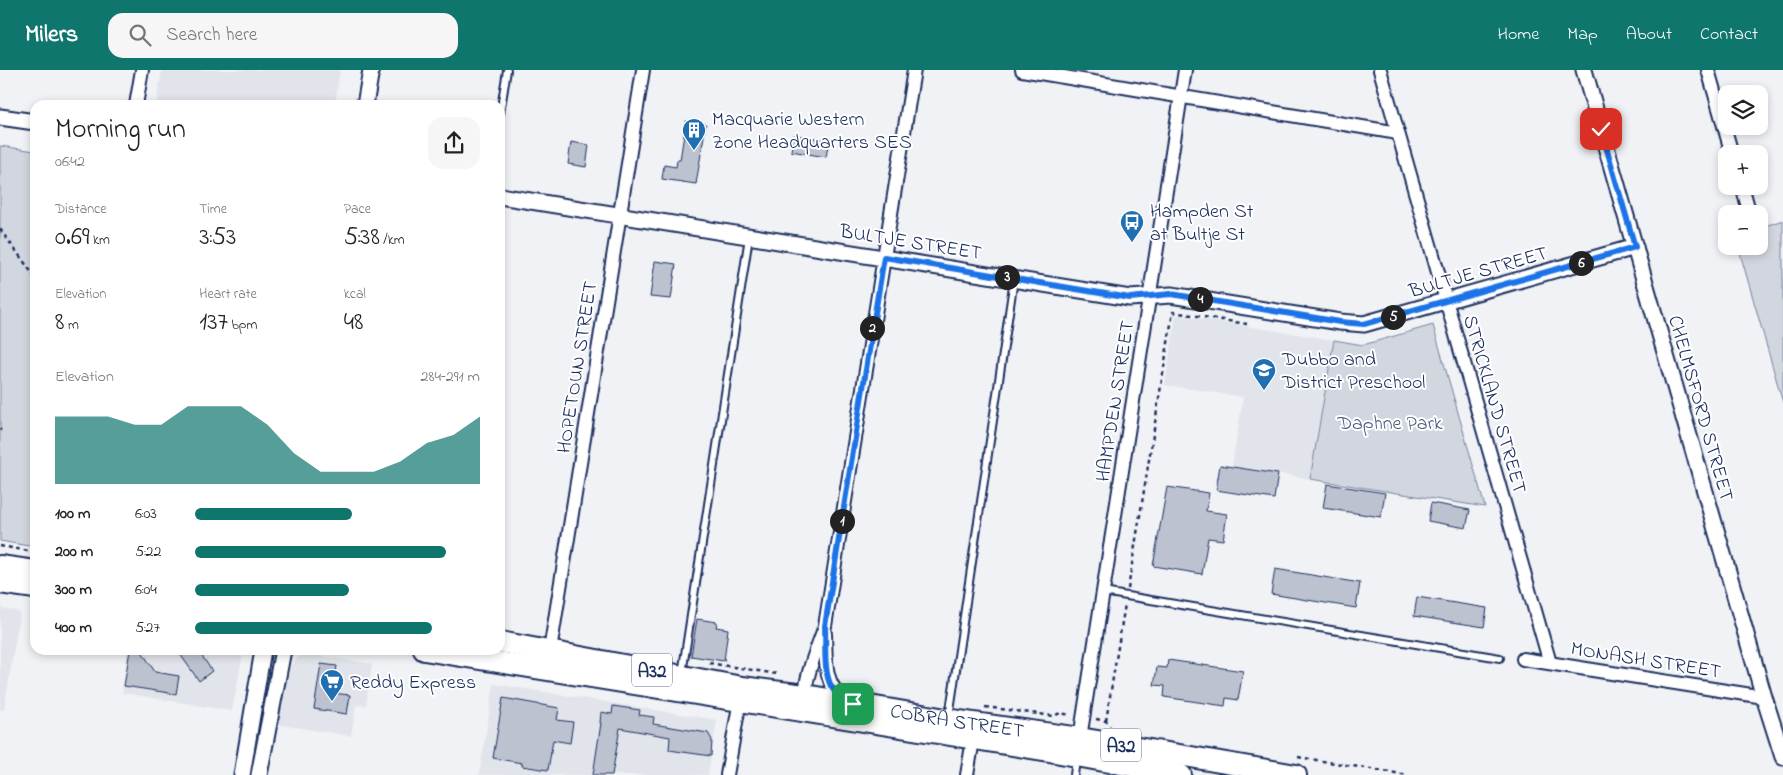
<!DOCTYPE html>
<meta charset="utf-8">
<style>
body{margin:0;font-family:"Indie Flower",sans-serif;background:#f6f6f6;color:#222;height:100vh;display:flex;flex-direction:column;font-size:19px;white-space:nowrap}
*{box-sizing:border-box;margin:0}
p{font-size:16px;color:#767676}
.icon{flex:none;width:28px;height:28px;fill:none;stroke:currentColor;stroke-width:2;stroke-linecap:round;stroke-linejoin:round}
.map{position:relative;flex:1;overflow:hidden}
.panel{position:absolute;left:30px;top:30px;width:475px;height:555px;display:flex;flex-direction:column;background:#fff;border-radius:15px;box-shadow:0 2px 8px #0003}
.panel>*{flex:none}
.fabs{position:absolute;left:1718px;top:15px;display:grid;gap:10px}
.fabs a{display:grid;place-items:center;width:50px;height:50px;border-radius:10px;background:#fff;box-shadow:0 2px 8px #0003;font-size:25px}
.pin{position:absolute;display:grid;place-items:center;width:42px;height:42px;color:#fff;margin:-21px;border-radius:10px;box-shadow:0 2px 8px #0006}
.km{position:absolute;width:25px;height:25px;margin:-12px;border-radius:50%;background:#222;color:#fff;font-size:14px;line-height:25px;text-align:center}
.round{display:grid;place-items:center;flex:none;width:52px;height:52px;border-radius:15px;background:#f6f6f6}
.headline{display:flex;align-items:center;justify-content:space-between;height:85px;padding:0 25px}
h1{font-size:28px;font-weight:600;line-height:38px}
.stats{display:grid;grid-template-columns:repeat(3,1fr);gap:8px;height:85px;padding:5px 25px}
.stats div{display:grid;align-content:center}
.stats b{font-size:25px;font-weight:600}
.stats small{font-size:14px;font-weight:400}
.stats p{font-size:14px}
.chart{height:140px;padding:10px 25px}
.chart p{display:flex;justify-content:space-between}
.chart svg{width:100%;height:90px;margin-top:5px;fill:#0f766e;opacity:.7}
ul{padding:0 25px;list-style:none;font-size:16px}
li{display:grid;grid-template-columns:80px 60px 1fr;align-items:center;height:38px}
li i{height:12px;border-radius:6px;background:#0f766e}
header{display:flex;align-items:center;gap:30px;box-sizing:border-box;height:70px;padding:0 25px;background:#0f766e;color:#fff}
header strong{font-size:24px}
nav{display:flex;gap:28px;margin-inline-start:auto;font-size:18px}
.search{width:350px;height:45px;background:#f6f6f6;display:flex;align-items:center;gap:12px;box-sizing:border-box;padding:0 18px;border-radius:15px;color:#767676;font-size:19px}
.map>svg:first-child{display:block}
.built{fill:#e1e4ea}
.green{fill:#d2d6df;stroke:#76829e}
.building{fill:#bcc2d0;stroke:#1b2f5e}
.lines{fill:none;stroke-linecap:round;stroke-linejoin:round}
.service-casing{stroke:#1b2f5e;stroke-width:10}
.minor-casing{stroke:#1b2f5e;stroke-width:16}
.tertiary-casing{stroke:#1b2f5e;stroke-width:19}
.trunk-casing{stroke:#1b2f5e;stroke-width:24}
.path{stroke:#1b2f5e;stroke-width:2.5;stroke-dasharray:4 4;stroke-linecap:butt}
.service{stroke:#fff;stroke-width:6}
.minor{stroke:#fff;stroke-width:12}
.tertiary{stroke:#fff;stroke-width:15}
.trunk{stroke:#fff;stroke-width:20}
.route-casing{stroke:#fff;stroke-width:10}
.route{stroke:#1a73e8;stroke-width:6}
.labels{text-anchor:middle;stroke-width:4;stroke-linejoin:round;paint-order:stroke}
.shield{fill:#fff;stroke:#5f6d8e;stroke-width:1}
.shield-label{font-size:19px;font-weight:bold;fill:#1b2f5e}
.poi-label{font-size:20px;fill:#1b2f5e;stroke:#fff;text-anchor:start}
.street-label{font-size:20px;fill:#1b2f5e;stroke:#fff}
.park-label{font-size:20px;fill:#49597e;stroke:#fff}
</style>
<header>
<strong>Milers</strong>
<div class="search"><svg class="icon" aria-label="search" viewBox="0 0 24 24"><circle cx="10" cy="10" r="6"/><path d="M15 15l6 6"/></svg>Search here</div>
<nav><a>Home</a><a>Map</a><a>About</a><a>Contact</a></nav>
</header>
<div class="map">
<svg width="1783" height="705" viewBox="0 0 1783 705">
<rect width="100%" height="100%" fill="#f1f2f5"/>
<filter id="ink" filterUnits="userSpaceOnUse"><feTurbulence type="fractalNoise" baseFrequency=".02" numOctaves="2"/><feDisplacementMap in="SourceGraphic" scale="10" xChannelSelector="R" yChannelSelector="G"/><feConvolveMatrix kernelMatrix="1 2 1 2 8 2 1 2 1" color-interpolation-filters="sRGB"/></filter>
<g filter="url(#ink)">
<g class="built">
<polygon points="162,0 340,0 335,35 156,35"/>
<polygon points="1176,245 1334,270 1310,409 1232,396 1243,327 1165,315"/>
<polygon points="0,538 20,542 4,640 0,640"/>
<polygon points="128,580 242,580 242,589 232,641 122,623"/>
<polygon points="302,583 372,594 366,636 356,635 351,666 276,654 290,597"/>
<polygon points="494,614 717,650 708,705 479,705"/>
</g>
<g class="green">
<polygon points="0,76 35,81 35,477 0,471"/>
<polygon points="1783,150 1783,333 1738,176 1759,176 1759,158"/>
<polygon points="1433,255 1485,437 1310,409 1334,270 1363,275"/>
</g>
<g class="building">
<polygon points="686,51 706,54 696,114 662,109 664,95 676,97 677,90 680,90"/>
<polygon points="794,65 829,70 826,87 791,81"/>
<polygon points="571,72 589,75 586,97 568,94"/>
<polygon points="655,191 676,194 671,229 650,227"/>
<polygon points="1220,395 1278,404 1274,429 1216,420"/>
<polygon points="1327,414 1385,423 1381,447 1323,438"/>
<polygon points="1167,417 1209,423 1206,441 1227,444 1223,470 1208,468 1202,504 1153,496"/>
<polygon points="1431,433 1470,440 1466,458 1428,451"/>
<polygon points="1275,499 1360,513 1356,538 1271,524"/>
<polygon points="1417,527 1487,538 1484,557 1414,546"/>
<polygon points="697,549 717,552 716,557 728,559 724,591 691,586"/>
<polygon points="130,580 141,580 155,602 179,606 176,624 124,616"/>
<polygon points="177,580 198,580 212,601 199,611"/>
<polygon points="1168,590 1243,601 1238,630 1226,628 1225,636 1164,627 1165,616 1154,615 1157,597 1167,598"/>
<polygon points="321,594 337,596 332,623 350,625 347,644 314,639"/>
<polygon points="503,628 559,638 557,650 573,652 570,673 553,670 548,700 522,696 522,693 493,688"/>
<polygon points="613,636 640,640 639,645 654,647 653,654 708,663 712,670 711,686 669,680 670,667 620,658 612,705 593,705 601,653 600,653 601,642 612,644"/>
</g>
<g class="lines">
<g class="service-casing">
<g id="service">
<polyline points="500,44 507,0"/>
<polyline points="1103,522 1500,588"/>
<polyline points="682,604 749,167"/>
<polyline points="949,647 1014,209"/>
<polyline points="1074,705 1076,690"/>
</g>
</g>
<g class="minor-casing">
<g id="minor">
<polyline points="1022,0 1398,63"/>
<polyline points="1380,0 1550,593"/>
<polyline points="1708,0 1732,84"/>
<polyline points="136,35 142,0"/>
<polyline points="1742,116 1750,144"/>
<path d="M 825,564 C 826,589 823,614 845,630"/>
<polyline points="549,587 643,0"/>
<polyline points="1523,589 1764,627"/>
<path d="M 807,632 C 800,617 819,573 825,556 L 914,0"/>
<polyline points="1080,668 1185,0"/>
<polyline points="727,705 741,624"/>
<polyline points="967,705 973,670 971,663"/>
</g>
</g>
<g class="tertiary-casing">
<g id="tertiary">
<polyline points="1584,0 1764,627 1783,687"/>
<polyline points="365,35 371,0"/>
<polyline points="0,47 35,52"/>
<polyline points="500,126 1130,228 1171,225 1340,252 1364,254 1635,177"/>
<polyline points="242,705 263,580"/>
<polyline points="259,705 283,580"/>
</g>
</g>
<g class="trunk-casing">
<g id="trunk">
<polyline points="0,496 35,501"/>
<polyline points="0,513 35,518"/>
<path id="s1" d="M 500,572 L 742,617 L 805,625 L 952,650 L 1080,668 L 1296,705"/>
<polyline points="424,580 1049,681 1181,705"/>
</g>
</g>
<g class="path">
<polyline points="0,159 35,207"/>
<polyline points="32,357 35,362"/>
<polyline points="0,360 1,359"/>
<polyline points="0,476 35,482"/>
<polyline points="1128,519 1173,242 1247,254"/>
<polyline points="709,593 777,604"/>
<polyline points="985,637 1054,646 1060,643 1071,645"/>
<polyline points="1096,649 1106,651 1110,656"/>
<polyline points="1106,651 1125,534"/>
<polyline points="1298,687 1408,705"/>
</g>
<use href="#service" class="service"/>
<use href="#minor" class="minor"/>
<use href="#tertiary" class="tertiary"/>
<use href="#trunk" class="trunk"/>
</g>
</g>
<g class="lines" filter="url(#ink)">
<g class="route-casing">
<path id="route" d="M 853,634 C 845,629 836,625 831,616 C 823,600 826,575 825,556 L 884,187 L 1130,228 L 1171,224 L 1340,252 L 1364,254 L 1635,177 L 1601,59"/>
</g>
<use href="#route" class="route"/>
</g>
<defs>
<g id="building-pin" transform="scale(1.25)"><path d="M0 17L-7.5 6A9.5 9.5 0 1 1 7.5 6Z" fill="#1f6fb2" stroke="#fff"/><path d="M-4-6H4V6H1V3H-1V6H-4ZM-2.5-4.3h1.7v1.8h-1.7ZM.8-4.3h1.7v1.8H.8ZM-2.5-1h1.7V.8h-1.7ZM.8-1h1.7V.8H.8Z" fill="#fff"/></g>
<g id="bus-pin" transform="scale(1.25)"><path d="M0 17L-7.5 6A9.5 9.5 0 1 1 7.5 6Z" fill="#1f6fb2" stroke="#fff"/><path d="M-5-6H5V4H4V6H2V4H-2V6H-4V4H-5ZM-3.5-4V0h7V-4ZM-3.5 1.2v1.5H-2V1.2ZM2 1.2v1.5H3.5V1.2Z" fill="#fff"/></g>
<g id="school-pin" transform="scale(1.25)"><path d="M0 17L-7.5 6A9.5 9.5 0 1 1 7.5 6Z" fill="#1f6fb2" stroke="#fff"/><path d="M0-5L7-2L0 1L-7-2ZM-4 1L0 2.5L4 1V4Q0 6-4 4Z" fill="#fff"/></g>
<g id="supermarket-pin" transform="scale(1.25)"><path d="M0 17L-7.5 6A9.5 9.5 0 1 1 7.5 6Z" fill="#1f6fb2" stroke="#fff"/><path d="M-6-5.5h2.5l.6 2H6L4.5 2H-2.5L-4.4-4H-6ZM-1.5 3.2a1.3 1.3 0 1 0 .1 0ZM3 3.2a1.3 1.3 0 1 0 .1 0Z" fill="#fff"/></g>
</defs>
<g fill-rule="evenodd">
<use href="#building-pin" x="694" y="60"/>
<use href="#bus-pin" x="1132" y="152"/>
<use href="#school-pin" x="1264" y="300"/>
<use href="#supermarket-pin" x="332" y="611"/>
</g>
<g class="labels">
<g class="shield">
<rect x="632" y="583.5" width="40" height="33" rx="4"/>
<rect x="1101" y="658.5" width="40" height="33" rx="4"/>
</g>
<g class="shield-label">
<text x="652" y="607">A32</text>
<text x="1121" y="682">A32</text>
</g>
<g class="poi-label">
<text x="712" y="55">Macquarie Western<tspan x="712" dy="23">Zone Headquarters SES</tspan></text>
<text x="1150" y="147">Hampden St<tspan x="1150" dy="23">at Bultje St</tspan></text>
<text x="1282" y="295">Dubbo and<tspan x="1282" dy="23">District Preschool</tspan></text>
<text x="350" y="618">Reddy Express</text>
</g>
<g class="street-label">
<text transform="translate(911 171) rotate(9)" y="7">BULTJE STREET</text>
<text transform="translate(1478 201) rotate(-16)" y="7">BULTJE STREET</text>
<text transform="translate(576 297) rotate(-81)" y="7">HOPETOUN STREET</text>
<text transform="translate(1114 331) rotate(-81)" y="7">HAMPDEN STREET</text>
<text transform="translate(1496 334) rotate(74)" y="7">STRICKLAND STREET</text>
<text transform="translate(1702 338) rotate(74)" y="7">CHELMSFORD STREET</text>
<text transform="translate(1646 589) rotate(9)" y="7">MONASH STREET</text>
<text dy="7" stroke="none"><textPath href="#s1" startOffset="464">COBRA STREET</textPath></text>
</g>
<g class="park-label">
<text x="1390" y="359">Daphne Park</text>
</g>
</g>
</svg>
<div class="fabs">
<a><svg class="icon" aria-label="layers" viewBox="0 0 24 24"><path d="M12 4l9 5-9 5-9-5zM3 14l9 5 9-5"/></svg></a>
<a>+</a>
<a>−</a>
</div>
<div class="pin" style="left:853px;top:634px;background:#1e9e55"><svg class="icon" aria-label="arrive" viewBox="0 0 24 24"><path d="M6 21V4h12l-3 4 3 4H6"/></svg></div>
<div class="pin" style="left:1601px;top:59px;background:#d93025"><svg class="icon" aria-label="check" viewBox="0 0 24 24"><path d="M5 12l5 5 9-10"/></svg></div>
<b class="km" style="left:842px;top:451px">1</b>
<b class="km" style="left:872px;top:258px">2</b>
<b class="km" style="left:1007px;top:207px">3</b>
<b class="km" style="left:1200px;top:229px">4</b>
<b class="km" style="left:1393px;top:247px">5</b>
<b class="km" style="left:1581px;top:193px">6</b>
<section class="panel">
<div class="headline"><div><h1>Morning run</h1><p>06:42</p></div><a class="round"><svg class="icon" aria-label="share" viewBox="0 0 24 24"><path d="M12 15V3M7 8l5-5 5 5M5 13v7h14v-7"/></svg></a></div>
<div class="stats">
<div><p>Distance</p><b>0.69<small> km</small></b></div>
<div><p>Time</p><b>3:53</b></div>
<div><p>Pace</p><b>5:38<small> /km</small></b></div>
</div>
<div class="stats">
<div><p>Elevation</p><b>8<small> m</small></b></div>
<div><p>Heart rate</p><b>137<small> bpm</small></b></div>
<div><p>kcal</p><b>48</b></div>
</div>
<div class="chart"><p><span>Elevation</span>284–291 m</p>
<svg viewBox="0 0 160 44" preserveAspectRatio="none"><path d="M0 44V11L10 11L20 11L30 15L40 15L50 6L60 6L70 6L80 15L90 29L100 38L110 38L120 38L130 33L140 24L150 20L160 11V44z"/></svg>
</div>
<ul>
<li><b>100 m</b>6:03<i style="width:55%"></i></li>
<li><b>200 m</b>5:22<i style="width:88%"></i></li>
<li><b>300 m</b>6:04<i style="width:54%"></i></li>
<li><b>400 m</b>5:27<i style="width:83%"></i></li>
</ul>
</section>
</div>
